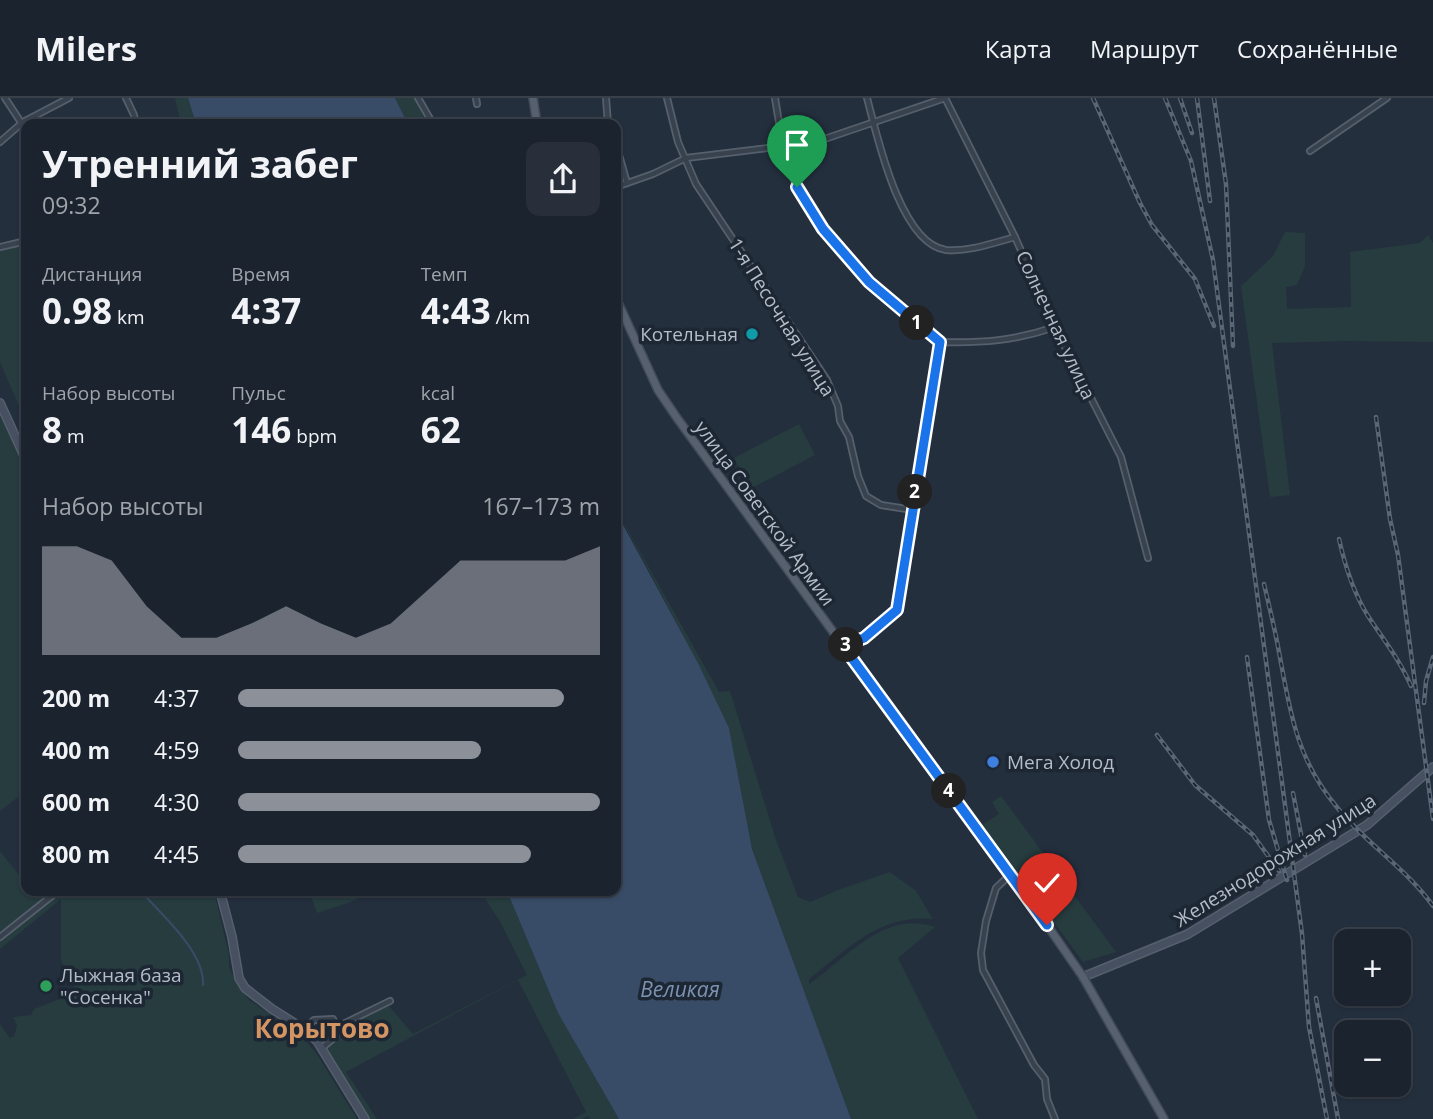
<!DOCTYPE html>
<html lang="ru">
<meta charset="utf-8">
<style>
body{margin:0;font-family:"Open Sans",sans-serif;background:#282f3a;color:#f1f3f6;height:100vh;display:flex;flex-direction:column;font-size:26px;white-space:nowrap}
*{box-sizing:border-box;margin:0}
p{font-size:23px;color:#a0a4aa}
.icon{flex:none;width:38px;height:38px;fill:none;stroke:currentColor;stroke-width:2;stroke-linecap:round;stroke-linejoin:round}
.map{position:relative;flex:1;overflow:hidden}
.side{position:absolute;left:21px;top:21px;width:600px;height:777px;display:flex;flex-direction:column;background:#1b232e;border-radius:14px;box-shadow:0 2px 5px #0004,0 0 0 2px #39404a}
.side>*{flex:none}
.controls{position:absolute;left:1334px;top:831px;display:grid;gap:14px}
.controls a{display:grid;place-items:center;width:77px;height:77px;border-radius:14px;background:#1b232e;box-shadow:0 2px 5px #0004,0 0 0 2px #39404a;font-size:35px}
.pin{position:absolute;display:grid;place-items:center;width:60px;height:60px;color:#fff;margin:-72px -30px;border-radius:50% 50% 50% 0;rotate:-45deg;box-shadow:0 0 7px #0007}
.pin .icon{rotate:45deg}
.km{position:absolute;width:35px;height:35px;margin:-18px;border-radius:50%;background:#222;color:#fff;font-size:19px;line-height:35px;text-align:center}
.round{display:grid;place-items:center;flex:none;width:74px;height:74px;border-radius:14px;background:#282f3a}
.head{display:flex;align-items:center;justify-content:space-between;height:119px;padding:0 21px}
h1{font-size:38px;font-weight:700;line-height:52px}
.stats{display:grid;grid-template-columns:repeat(3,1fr);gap:10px;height:119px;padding:7px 21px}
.stats div{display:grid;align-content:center}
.stats b{font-size:35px;font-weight:700}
.stats small{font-size:19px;font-weight:400}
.stats p{font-size:19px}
.chart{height:196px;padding:14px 21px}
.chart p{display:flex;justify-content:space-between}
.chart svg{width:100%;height:126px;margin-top:7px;fill:#8c9099;opacity:.7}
ul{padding:0 21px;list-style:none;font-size:23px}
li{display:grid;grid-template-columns:112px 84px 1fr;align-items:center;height:52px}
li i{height:18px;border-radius:9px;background:#8c9099}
header{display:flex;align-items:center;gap:42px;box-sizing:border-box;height:98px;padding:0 35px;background:#1b232e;border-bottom:2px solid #39404a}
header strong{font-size:33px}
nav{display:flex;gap:38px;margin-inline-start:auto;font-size:24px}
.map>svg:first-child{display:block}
.green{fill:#263c3f}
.water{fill:#394c67}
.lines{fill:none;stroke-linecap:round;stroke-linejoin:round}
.stream{stroke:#394c67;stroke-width:2}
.street-casing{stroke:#565f6c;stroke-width:8}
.secondary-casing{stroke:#565f6c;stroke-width:10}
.primary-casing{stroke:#414a57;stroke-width:10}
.street{stroke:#38414e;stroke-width:4.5}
.secondary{stroke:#465061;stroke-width:7}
.primary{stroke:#56606e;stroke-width:7}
.rail-casing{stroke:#5a6575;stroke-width:4.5}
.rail{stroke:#1d2633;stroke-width:2;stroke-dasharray:5;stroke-linecap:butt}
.route-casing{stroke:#fff;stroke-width:14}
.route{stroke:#1a73e8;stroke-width:9}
.culture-dot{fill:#0f9aa8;stroke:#1d2633;stroke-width:2.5}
.shop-dot{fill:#3f7fe0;stroke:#1d2633;stroke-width:2.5}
.leisure-dot{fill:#2e9e5b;stroke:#1d2633;stroke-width:2.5}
.labels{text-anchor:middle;stroke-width:7;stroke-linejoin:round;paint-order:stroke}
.street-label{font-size:19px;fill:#b4bcc9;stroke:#1d2633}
.poi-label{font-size:19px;fill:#b4bcc9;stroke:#1d2633;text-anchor:start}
.water-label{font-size:21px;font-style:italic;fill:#7c92b1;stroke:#1d2633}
.district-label{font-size:26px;font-weight:bold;fill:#d59563;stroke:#1d2633}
</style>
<header>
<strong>Milers</strong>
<nav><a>Карта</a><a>Маршрут</a><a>Сохранённые</a></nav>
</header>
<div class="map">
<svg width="1433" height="1021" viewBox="0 0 1433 1021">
<rect width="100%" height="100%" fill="#242f3e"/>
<g class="green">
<polygon points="175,0 188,0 196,26 181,26"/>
<polygon points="395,0 415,0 427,26 408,26"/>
<polygon points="1285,134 1305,135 1305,168 1297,187 1286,189 1287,211 1351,209 1350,154 1420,145 1428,137 1433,145 1433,244 1346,243 1272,245 1290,397 1270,399 1241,188 1273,158"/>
<polygon points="26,146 26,324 0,264 0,153"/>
<polygon points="0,316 26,374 26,708 18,699 0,713"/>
<polygon points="799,326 815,357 750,391 734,360"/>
<path d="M 616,411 L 719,594 L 730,593 L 776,742 L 798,799 L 810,804 L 838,792 L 890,774 L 916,793 L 933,821 C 879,816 848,851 809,881 L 809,886 C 846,861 884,811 935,829 L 898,860 L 978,1021 L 851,1021 L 752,751 L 729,630 L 698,565 Z"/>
<polygon points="1001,698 1116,854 1083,864 982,727 999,716 992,704"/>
<polygon points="0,753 26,786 26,793 34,795 37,793 214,793 229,857 229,869 236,884 249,902 302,938 318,958 357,1021 0,1021 0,926 10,940 14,938 17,928 13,919 31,917 34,911 73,896 74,884 61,863 61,801 0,851"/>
<polygon points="309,793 375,793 348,805 317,815"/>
<polygon points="480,793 507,793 558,915 619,1021 590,1021 588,1018 582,1021 573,1021 586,1014 518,882 346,974 377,1021 370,1021 326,952 341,931 388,907 413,936 527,877 501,825"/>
</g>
<g class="water">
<polygon points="188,0 395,0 408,26 196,26"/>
<polygon points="616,414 698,565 729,630 752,751 851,1021 619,1021 558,915 507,793 616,793"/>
</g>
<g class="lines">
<path class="stream" d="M 147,800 C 167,821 205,857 203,887"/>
<g class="street-casing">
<g id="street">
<polyline points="5,0 26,32"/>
<polyline points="126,0 134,17 136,26"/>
<polyline points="418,0 433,26"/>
<polyline points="476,0 477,6"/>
<polyline points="606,0 608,26"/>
<polyline points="667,0 678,44 696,86 827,282 838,308 840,323 849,339 858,378 866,398 881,407 913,412"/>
<path d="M 775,0 C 780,30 784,62 797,89 C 828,153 887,200 940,244"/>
<path d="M 867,0 C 877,37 900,146 946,152 C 969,154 993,145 1015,139"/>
<polyline points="945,0 1015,139 1055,229 1121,359 1148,460"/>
<polyline points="0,44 23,24 69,0"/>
<polyline points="616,46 627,85"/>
<polyline points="1310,53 1387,0"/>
<polyline points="616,89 653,76 686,60 784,48 804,48 945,0"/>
<polyline points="0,149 26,143"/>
<path d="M 940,244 C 983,245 1014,243 1055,229"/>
<polyline points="843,548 864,540 897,512 940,244"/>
<polyline points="1010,777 996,790 986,823 981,855 983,872 1034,967 1045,981 1047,1001 1055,1021"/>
<polyline points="0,839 58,793"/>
<polyline points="337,929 390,903"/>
<polyline points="304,931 314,922 333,921 337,929 335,939 322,950"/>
</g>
</g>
<g class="secondary-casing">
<g id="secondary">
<polyline points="0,305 26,362"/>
<polyline points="220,793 232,839 239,880 245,890 272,911 304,931 317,943 365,1021"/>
<polyline points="1083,879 1188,836 1367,727 1433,669"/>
</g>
</g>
<g class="primary-casing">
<g id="primary">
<polyline points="533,0 537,26"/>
<polyline points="616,200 658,292 677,320 1047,827 1083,879 1164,1021"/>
</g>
</g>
<use href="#street" class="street"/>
<use href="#secondary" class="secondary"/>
<use href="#primary" class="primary"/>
<g class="rail-casing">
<g id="rail">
<polyline points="1093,0 1140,105 1152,127 1195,181 1214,228"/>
<polyline points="1165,0 1191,63 1213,162 1302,836 1309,929 1327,1021"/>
<polyline points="1180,0 1192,35"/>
<polyline points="1197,0 1210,103"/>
<polyline points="1214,0 1226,86 1233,248"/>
<polyline points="1376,319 1390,421 1398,457 1433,721"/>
<path d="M 1339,441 C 1345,468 1353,494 1368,518 C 1383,541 1400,562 1411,588"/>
<path d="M 1264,486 C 1269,508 1275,531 1279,554 C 1290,613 1296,660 1336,708 C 1365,745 1406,770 1433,808"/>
<polyline points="1247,559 1269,722 1287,782"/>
<polyline points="1424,605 1426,583 1433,559"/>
<polyline points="1157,637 1195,687 1253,737 1279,773"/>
<polyline points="1293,695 1305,757"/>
<polyline points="1316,900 1338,1021"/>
</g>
</g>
<use href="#rail" class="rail"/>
</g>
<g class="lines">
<g class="route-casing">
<polyline id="route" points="797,89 823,131 869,184 940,244 897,512 864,540 843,548 1047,827"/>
</g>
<use href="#route" class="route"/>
</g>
<circle class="culture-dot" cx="752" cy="236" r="7"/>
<circle class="shop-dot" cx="993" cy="664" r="7"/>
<circle class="leisure-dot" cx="46" cy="888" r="7"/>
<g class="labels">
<g class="street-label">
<text transform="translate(782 219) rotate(58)" y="7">1-я Песочная улица</text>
<text transform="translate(1056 227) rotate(65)" y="7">Солнечная улица</text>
<text transform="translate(765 415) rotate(54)" y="7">улица Советской Армии</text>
<text transform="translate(1275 762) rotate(-32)" y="7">Железнодорожная улица</text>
</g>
<g class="poi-label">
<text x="738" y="243" text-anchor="end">Котельная</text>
<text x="1007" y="671">Мега Холод</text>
<text x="60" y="884">Лыжная база<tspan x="60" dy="22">"Сосенка"</tspan></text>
</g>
<g class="water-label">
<text x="680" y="899">Великая</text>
</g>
<g class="district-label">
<text x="322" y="940">Корытово</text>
</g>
</g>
</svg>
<div class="controls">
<a>+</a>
<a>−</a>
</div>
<div class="pin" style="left:797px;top:89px;background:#1e9e55"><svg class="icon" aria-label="arrive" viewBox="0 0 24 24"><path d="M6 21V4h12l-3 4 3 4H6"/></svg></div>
<div class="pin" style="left:1047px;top:827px;background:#d93025"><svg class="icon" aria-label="check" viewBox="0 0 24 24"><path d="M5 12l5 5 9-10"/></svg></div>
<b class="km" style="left:917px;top:225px">1</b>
<b class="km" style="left:915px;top:394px">2</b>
<b class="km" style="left:846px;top:547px">3</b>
<b class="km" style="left:949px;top:693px">4</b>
<section class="side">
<div class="head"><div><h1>Утренний забег</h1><p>09:32</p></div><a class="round"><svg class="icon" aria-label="share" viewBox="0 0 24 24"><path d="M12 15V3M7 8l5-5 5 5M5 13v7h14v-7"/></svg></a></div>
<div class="stats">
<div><p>Дистанция</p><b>0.98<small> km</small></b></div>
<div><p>Время</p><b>4:37</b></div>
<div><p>Темп</p><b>4:43<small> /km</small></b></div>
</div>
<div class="stats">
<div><p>Набор высоты</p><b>8<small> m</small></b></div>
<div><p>Пульс</p><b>146<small> bpm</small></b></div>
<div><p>kcal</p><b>62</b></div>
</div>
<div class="chart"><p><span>Набор высоты</span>167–173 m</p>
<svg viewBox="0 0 160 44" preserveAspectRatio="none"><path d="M0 44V6L10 6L20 11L30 27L40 38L50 38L60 33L70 27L80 33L90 38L100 33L110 22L120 11L130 11L140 11L150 11L160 6V44z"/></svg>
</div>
<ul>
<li><b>200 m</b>4:37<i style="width:90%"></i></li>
<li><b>400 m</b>4:59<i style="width:67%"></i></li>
<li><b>600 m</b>4:30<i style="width:100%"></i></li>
<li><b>800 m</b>4:45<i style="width:81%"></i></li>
</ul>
</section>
</div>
